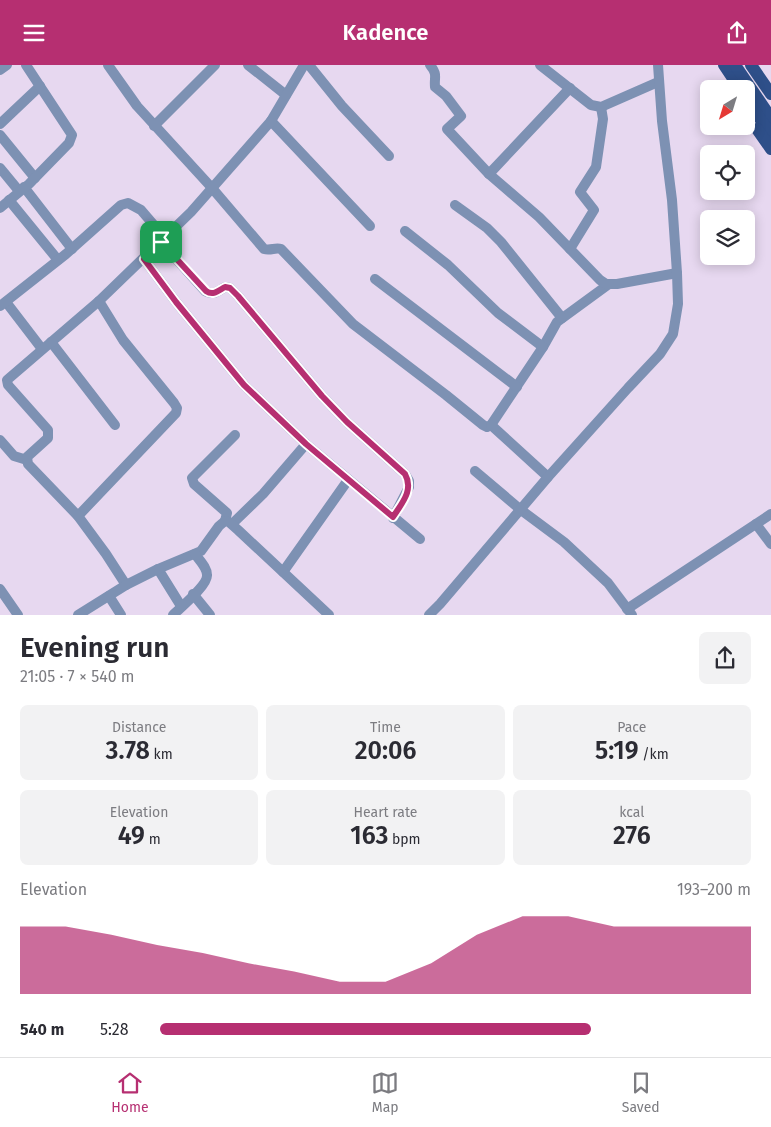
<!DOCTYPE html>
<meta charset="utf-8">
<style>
body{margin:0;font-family:"Fira Sans",sans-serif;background:#f2f2f3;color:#2b2b33;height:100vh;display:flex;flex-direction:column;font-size:19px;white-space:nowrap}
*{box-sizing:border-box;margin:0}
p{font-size:16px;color:#7c7c81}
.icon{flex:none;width:28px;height:28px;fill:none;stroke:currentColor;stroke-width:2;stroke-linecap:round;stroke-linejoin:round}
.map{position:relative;height:550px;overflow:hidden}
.details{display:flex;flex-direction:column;background:#fff;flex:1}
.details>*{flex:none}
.needle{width:32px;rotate:218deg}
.controls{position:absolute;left:700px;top:15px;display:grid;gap:10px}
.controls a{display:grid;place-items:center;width:55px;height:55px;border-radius:8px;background:#fff;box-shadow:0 2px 12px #0003;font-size:25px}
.pin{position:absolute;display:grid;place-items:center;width:42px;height:42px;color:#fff;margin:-21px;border-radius:10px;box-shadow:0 2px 8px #0006}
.round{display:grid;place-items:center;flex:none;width:52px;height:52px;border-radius:8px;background:#f2f2f3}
.head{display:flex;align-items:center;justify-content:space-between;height:85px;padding:0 20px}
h1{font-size:28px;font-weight:600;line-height:38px}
.metrics{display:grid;grid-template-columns:repeat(3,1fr);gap:8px;height:85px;padding:5px 20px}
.metrics div{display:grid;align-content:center;border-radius:8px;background:#f2f2f3;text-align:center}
.metrics b{font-size:25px;font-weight:600}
.metrics small{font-size:14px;font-weight:400}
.metrics p{font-size:14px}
.chart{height:140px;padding:10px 20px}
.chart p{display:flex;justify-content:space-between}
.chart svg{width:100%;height:90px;margin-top:5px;fill:#b62f71;opacity:.7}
ul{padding:0 20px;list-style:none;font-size:16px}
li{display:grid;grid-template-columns:80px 60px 1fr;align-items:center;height:38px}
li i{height:12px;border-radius:6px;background:#b62f71}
header{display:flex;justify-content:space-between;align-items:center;height:65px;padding:0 20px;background:#b62f71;color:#fff;font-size:22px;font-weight:600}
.tab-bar{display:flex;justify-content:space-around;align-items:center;height:70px;border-top:1px solid #e1e1e2;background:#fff;font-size:14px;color:#7c7c81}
.tab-bar a{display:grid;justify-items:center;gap:2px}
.tab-bar .active{color:#b62f71}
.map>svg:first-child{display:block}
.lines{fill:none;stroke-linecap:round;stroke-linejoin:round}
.minor{stroke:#7d91b3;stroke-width:10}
.primary{stroke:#2e4f89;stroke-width:12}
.route-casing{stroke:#fff;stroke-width:10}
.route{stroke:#b62f71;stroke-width:6}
</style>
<header><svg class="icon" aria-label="menu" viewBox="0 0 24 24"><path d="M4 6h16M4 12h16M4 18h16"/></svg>Kadence<svg class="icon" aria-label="share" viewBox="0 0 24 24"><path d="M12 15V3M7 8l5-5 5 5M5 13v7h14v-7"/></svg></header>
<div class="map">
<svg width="771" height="550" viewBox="0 0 771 550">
<rect width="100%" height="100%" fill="#e7d8f0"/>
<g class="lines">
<g class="minor">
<path d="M 108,0 L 137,41 L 212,123 L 264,184 C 271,186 275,182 281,184 L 353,259 L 446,330 L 483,360 L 487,362 L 491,360 L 543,282 L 557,257 L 609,219"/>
<polyline points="248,0 286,30"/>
<polyline points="309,0 342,41 389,91"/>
<path d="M 430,0 C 438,10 434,11 435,22 L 446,31 L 461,51 L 447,64 L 489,109 L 539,152 L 600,215 L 606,219 L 617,219 L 677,208"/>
<polyline points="540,0 591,40 601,42 658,17"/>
<polyline points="0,5 7,0"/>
<polyline points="271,56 370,161"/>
<polyline points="0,59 40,21"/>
<polyline points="154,61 215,0"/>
<polyline points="0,70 35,113"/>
<polyline points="0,103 19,126"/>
<polyline points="489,109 570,23"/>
<polyline points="24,122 72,184"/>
<polyline points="9,135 58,195"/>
<polyline points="455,140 487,163 501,177 562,253"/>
<polyline points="0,143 29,119 69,78 72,70 26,0"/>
<polyline points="405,166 448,200 498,248 543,282"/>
<path d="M 161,177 L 205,226 C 213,231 218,226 225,222 L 230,223 L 238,231 L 322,331 L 347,357 L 405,409 L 409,416 L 409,422 L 393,453"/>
<polyline points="570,184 594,145 580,127 596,102 603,54 601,42"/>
<polyline points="144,194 176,237 244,320 306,379 420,474"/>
<polyline points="375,214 517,322"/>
<polyline points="6,237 42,284"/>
<polyline points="0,241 66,189 121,140 128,138 141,145 165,173"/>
<polyline points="51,277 115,360"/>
<polyline points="491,360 548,412"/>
<polyline points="0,375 14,391 27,395"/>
<polyline points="475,406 521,445 564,477 608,518 632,550"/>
<polyline points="78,451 176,348 177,343 174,338 123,275 99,236"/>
<polyline points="225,456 227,448 194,419 192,413 235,370"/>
<polyline points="232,459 263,429 306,379"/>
<polyline points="756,459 771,479"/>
<polyline points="158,504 181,541"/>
<polyline points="283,507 348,415"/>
<polyline points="126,520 106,489 78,451 28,399 27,392 48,373 48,365 8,320 7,315 99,236 191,147 271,56 304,0"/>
<polyline points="0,524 18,550"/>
<polyline points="193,529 210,550"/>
<polyline points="109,531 121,550"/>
<polyline points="627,544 771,449"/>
<polyline points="78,550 126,520 158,504 201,486 219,461 225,456 229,457 238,465 329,550"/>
<path d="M 173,550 C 180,543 208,520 207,510 C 207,502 199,495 195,489"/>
<polyline points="429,550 440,539 548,412 628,323 660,289 673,269 678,239 677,208 672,135 662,56 658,0"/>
</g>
<g class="primary">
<polyline points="724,0 740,24"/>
<polyline points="735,0 771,53"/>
<polyline points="751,0 771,29"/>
<polyline points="746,33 771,70"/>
<polyline points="757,64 771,84"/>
</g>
</g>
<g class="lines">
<g class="route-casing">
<path id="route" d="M 161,177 L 206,226 C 213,231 218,226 225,222 L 230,223 L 238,231 L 322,331 L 347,357 L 405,409 C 414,425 402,438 393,452 L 306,379 L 244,320 L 176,237 L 144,194 Z"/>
</g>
<use href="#route" class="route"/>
</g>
</svg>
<div class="controls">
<a><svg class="needle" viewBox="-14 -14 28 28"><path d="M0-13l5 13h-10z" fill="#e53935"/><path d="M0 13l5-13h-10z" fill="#7c7c81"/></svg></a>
<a><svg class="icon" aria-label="locate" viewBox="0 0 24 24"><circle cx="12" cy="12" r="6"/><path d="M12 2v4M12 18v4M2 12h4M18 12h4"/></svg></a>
<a><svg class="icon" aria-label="layers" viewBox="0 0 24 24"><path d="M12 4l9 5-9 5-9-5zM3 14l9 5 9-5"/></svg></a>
</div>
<div class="pin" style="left:161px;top:177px;background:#1e9e55"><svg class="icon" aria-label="arrive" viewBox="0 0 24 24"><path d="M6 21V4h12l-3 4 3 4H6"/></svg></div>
</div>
<section class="details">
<div class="head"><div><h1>Evening run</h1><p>21:05 · 7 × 540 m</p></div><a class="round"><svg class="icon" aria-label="share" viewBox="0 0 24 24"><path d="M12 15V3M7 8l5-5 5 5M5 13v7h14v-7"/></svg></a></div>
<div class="metrics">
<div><p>Distance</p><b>3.78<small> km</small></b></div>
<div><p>Time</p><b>20:06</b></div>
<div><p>Pace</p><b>5:19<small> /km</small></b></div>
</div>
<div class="metrics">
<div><p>Elevation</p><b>49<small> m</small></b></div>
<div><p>Heart rate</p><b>163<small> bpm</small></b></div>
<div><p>kcal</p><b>276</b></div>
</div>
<div class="chart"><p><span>Elevation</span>193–200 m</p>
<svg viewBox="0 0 160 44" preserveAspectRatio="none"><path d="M0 44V11L10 11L20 15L30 20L40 24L50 29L60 33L70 38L80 38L90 29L100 15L110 6L120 6L130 11L140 11L150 11L160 11V44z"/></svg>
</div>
<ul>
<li><b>540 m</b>5:28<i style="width:73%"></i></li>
</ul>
</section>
<nav class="tab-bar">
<a class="active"><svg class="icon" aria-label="home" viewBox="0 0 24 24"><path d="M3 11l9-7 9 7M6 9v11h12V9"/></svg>Home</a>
<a><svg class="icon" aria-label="map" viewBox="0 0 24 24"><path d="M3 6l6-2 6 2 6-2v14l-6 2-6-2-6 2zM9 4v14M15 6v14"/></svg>Map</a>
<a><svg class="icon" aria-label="saved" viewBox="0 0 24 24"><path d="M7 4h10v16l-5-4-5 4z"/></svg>Saved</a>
</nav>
